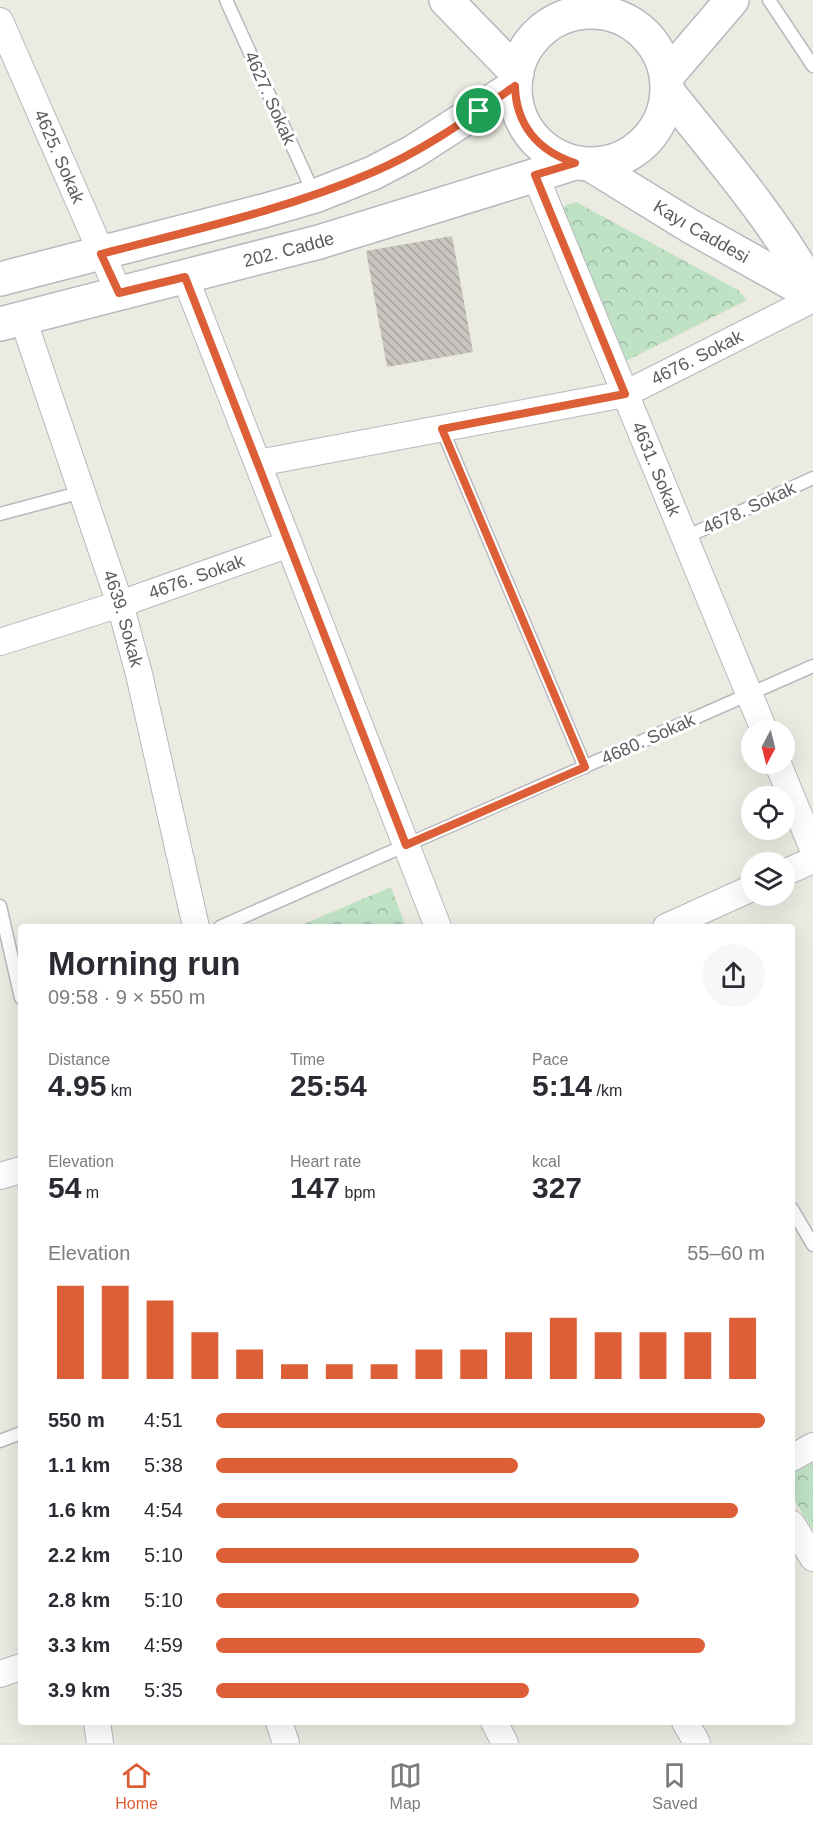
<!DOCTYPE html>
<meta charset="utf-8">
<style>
body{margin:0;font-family:Helvetica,sans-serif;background:#f7f7f7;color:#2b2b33;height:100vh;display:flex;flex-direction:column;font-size:22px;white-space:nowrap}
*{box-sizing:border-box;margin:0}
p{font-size:20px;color:#7c7c81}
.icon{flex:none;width:33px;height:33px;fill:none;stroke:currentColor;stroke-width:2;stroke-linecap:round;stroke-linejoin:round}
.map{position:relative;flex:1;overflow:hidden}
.panel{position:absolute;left:18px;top:924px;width:777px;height:801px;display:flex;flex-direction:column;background:#fff;border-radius:6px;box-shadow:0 6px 24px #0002}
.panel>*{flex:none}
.needle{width:39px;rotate:187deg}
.buttons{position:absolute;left:741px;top:720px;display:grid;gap:12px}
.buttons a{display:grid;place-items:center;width:54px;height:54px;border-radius:50%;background:#fff;box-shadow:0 6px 24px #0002;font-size:30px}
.pin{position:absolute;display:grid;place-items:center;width:51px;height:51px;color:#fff;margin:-26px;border:3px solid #fff;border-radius:50%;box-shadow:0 2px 6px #0007}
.round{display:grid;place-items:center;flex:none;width:63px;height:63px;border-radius:32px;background:#f7f7f7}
.head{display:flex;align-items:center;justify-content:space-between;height:102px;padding:0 30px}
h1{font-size:33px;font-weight:700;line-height:45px}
.metrics{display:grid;grid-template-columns:repeat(3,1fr);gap:9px;height:102px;padding:6px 30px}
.metrics div{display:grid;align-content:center}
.metrics b{font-size:30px;font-weight:700}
.metrics small{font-size:16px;font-weight:400}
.metrics p{font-size:16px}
.chart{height:168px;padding:12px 30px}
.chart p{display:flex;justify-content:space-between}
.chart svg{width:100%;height:108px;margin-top:6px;stroke:#dd5f37;stroke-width:6}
ul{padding:0 30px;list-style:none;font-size:20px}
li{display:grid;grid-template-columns:96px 72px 1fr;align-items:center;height:45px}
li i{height:15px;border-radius:8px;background:#dd5f37}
.tab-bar{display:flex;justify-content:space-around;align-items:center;height:84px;border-top:2px solid #e1e1e2;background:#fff;font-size:16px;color:#7c7c81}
.tab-bar a{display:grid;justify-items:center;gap:3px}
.tab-bar .current{color:#dd5f37}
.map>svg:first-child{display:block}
.forest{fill:url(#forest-crowns)}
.building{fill:url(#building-back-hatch)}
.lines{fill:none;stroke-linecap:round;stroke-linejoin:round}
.lane-casing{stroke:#b7b8bd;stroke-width:15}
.street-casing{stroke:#b7b8bd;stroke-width:28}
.secondary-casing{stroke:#b7b9bf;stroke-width:36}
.lane{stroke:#fff;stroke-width:12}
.street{stroke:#fff;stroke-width:26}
.secondary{stroke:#fff;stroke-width:33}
.route-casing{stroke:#fff;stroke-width:12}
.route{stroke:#dd5f37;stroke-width:8}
.labels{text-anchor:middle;stroke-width:6;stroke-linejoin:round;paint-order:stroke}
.street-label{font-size:18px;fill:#5a5c61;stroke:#fff}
</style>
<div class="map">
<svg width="813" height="1743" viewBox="0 0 813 1743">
<defs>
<pattern id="forest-crowns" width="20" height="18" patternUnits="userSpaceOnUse" patternTransform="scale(1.5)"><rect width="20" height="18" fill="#bfe2c5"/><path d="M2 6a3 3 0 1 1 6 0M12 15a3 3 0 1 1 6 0" fill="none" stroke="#9ebaa3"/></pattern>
<pattern id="building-back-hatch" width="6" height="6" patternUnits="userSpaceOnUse" patternTransform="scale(1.5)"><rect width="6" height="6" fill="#c7c5be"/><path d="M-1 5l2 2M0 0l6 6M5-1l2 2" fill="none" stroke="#a5a39e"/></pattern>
</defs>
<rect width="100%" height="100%" fill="#ecebe2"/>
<g class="forest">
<polygon points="576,202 738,290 747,300 626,361 616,359 559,218 566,205"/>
<polygon points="391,887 406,927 297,927"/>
<polygon points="813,1460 813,1530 792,1496 792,1472"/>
</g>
<polygon class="building" points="452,236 473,352 387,367 366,251"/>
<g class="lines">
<g class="lane-casing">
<g id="lane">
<polyline points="226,0 315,196"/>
<polyline points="769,0 813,66"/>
<polyline points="442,429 585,767"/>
<polyline points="0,514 82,492"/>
<polyline points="684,538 813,478"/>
<polyline points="0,906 21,998"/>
<polyline points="220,927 813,666"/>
<polyline points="792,1209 813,1245"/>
<polyline points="0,1441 21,1433"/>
</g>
</g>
<g class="street-casing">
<g id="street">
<path id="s1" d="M 0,21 L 119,293"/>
<path id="s2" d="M 535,175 L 764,730"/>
<polyline points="185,277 438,927"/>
<path id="s3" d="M 23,319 L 120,604 L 139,674 L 196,927"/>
<path id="s4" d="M 258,463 L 625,394 L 813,299"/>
<path id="s5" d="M 0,642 L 120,604 L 289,544"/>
<polyline points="778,764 813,849"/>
<polyline points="784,873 813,860"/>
<polyline points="666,927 752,888"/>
<polyline points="0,1176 21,1170"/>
<polyline points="792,1458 813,1446"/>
<polyline points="792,1524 813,1558"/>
<polyline points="0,1674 21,1667"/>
<polyline points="97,1722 100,1743"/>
<polyline points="279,1722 286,1743"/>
<polyline points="494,1722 505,1743"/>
<polyline points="685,1722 697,1743"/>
</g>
</g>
<g class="secondary-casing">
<g id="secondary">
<polyline points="446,0 517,73"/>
<circle cx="591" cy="88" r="76"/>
<polyline points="667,76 732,0"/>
<path d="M 668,92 C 719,156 773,218 813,290"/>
<path id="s6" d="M 591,165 L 690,226 L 813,295"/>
<polyline points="0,279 263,211 315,196 373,173 413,152 515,86"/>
<path id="s7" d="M 0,324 L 319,242 L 575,163"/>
</g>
</g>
<use href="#lane" class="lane"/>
<use href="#street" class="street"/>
<use href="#secondary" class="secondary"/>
</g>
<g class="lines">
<g class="route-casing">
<path id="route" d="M 515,86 C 516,125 538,151 575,163 L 535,175 L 625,394 L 442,429 L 585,767 L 406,845 L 185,277 L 119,293 L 101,254 C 192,230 285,210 371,173 C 423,151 469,118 515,86 Z"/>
</g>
<use href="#route" class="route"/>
</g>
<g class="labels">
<g class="street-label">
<text transform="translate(270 98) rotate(66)" y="6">4627. Sokak</text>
<text dy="6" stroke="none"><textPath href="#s1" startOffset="148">4625. Sokak</textPath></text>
<text dy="6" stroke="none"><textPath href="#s6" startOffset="129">Kayı Caddesi</textPath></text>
<text dy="6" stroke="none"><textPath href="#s7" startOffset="298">202. Cadde</textPath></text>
<text dy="6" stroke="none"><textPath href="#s4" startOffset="454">4676. Sokak</textPath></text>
<text dy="6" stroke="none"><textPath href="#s2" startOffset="318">4631. Sokak</textPath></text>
<text transform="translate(749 508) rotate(-25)" y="6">4678. Sokak</text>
<text dy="6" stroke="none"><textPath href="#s5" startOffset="207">4676. Sokak</textPath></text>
<text dy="6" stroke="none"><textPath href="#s3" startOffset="316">4639. Sokak</textPath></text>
<text transform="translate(648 739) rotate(-24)" y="6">4680. Sokak</text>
</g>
</g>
</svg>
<div class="buttons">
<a><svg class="needle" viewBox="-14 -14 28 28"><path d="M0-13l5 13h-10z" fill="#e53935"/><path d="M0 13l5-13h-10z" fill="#7c7c81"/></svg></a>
<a><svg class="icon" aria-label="locate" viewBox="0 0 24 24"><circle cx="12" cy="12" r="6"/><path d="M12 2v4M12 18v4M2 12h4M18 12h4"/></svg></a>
<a><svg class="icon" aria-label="layers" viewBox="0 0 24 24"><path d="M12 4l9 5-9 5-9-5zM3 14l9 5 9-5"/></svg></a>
</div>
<div class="pin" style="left:479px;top:111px;background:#1e9e55"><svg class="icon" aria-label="arrive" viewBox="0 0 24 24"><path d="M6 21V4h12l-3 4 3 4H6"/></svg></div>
<section class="panel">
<div class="head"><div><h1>Morning run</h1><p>09:58 · 9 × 550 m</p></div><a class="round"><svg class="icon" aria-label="share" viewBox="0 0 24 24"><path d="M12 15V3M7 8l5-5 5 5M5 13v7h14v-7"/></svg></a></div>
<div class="metrics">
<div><p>Distance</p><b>4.95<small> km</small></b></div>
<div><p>Time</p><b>25:54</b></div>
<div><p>Pace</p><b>5:14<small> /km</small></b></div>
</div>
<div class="metrics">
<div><p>Elevation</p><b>54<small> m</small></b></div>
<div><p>Heart rate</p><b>147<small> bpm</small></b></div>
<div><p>kcal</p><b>327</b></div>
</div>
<div class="chart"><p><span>Elevation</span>55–60 m</p>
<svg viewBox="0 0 160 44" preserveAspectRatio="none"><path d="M5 44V6M15 44V6M25 44V12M35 44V25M45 44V32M55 44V38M65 44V38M75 44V38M85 44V32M95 44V32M105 44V25M115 44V19M125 44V25M135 44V25M145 44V25M155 44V19"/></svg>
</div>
<ul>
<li><b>550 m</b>4:51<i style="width:100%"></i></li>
<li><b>1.1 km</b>5:38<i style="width:55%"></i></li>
<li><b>1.6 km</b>4:54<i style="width:95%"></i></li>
<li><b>2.2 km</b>5:10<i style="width:77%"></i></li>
<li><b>2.8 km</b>5:10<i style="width:77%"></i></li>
<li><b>3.3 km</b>4:59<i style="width:89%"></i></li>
<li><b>3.9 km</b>5:35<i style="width:57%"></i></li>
</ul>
</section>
</div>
<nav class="tab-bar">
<a class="current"><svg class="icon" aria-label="home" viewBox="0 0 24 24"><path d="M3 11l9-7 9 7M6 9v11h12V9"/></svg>Home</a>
<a><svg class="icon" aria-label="map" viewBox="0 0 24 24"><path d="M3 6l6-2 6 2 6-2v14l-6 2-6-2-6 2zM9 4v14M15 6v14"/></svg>Map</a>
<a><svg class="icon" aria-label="saved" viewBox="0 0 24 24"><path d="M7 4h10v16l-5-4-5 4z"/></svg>Saved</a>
</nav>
